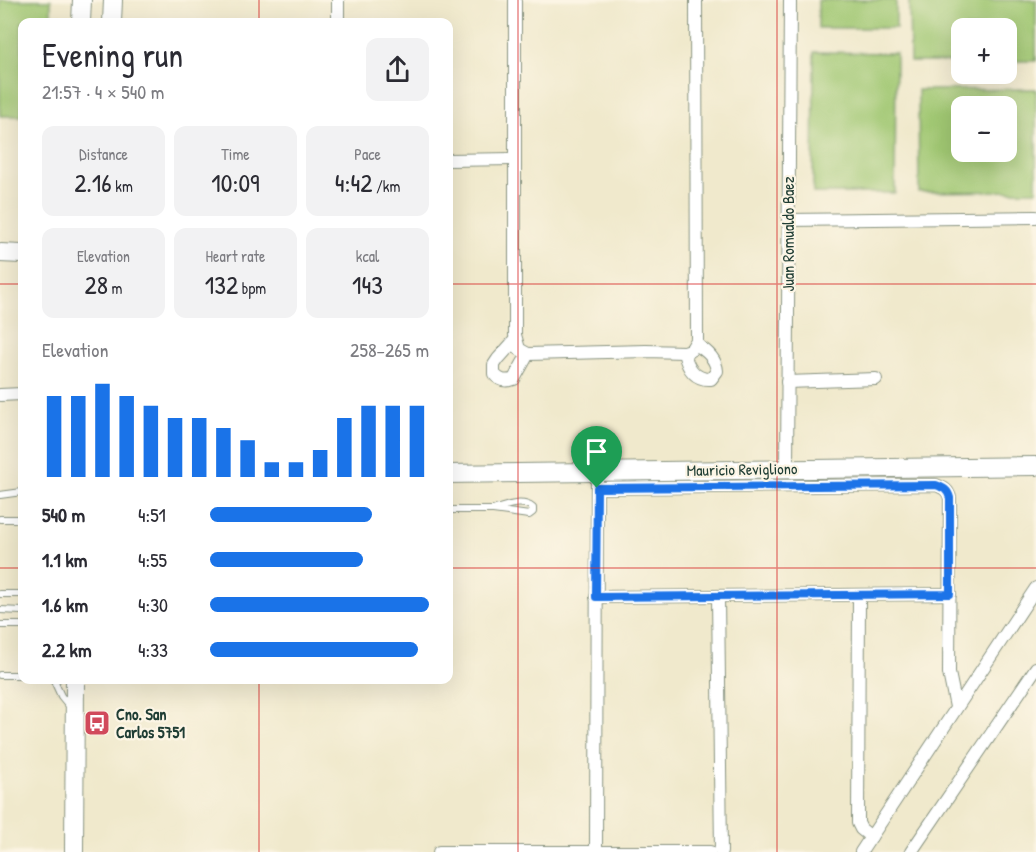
<!DOCTYPE html>
<meta charset="utf-8">
<style>
body{margin:0;font-family:"Patrick Hand",sans-serif;background:#f2f2f3;color:#2b2b33;height:100vh;display:flex;flex-direction:column;font-size:22px;white-space:nowrap}
*{box-sizing:border-box;margin:0}
p{font-size:20px;color:#7c7c81}
.icon{flex:none;width:33px;height:33px;fill:none;stroke:currentColor;stroke-width:2;stroke-linecap:round;stroke-linejoin:round}
.map{position:relative;flex:1;overflow:hidden}
.side{position:absolute;left:18px;top:18px;width:435px;height:666px;display:flex;flex-direction:column;background:#fff;border-radius:12px;box-shadow:0 6px 24px #0002}
.side>*{flex:none}
.buttons{position:absolute;left:951px;top:18px;display:grid;gap:12px}
.buttons a{display:grid;place-items:center;width:66px;height:66px;border-radius:12px;background:#fff;box-shadow:0 6px 24px #0002;font-size:30px}
.pin{position:absolute;display:grid;place-items:center;width:51px;height:51px;color:#fff;margin:-62px -26px;border-radius:50% 50% 50% 0;rotate:-45deg;box-shadow:0 0 6px #0007}
.pin .icon{rotate:45deg}
.round{display:grid;place-items:center;flex:none;width:63px;height:63px;border-radius:12px;background:#f2f2f3}
.headline{display:flex;align-items:center;justify-content:space-between;height:102px;padding:0 24px}
h1{font-size:33px;font-weight:600;line-height:45px}
.figures{display:grid;grid-template-columns:repeat(3,1fr);gap:9px;height:102px;padding:6px 24px}
.figures div{display:grid;align-content:center;border-radius:12px;background:#f2f2f3;text-align:center}
.figures b{font-size:26px;font-weight:600}
.figures small{font-size:16px;font-weight:400}
.figures p{font-size:16px}
.chart{height:168px;padding:12px 24px}
.chart p{display:flex;justify-content:space-between}
.chart svg{width:100%;height:108px;margin-top:6px;stroke:#1a73e8;stroke-width:6}
ul{padding:0 24px;list-style:none;font-size:20px}
li{display:grid;grid-template-columns:96px 72px 1fr;align-items:center;height:45px}
li i{height:15px;border-radius:8px;background:#1a73e8}
.map>svg:first-child{display:block}
.green{fill:#a0c772;stroke:#608253;stroke-width:1.5;fill-rule:evenodd}
.lines{fill:none;stroke-linecap:round;stroke-linejoin:round}
.service-casing{stroke:#889380;stroke-width:8}
.minor-casing{stroke:#889380;stroke-width:14}
.secondary-casing{stroke:#889380;stroke-width:20}
.service{stroke:#fff;stroke-width:6}
.minor{stroke:#fff;stroke-width:12}
.secondary{stroke:#fff;stroke-width:18}
.route-casing{stroke:#fff;stroke-width:12}
.route{stroke:#1a73e8;stroke-width:8}
.grid{fill:none;stroke:#d62828;stroke-width:1.5;stroke-opacity:0.55}
.labels{text-anchor:middle;stroke-width:4.5;stroke-linejoin:round;paint-order:stroke}
.street-label{font-size:16px;fill:#1f3d34;stroke:#fcf5e5}
.poi-label{font-size:16px;font-weight:bold;fill:#1f3d34;stroke:#fcf5e5;text-anchor:start}
</style>
<div class="map">
<svg width="1036" height="852" viewBox="0 0 1036 852">
<rect width="100%" height="100%" fill="#fcf5e5"/>
<filter id="ink" filterUnits="userSpaceOnUse"><feTurbulence type="fractalNoise" baseFrequency=".0167" numOctaves="2"/><feDisplacementMap in="SourceGraphic" scale="12" xChannelSelector="R" yChannelSelector="G"/><feConvolveMatrix kernelMatrix="1 2 1 2 8 2 1 2 1" color-interpolation-filters="sRGB"/></filter>
<filter id="wash" filterUnits="userSpaceOnUse"><feTurbulence type="fractalNoise" baseFrequency=".008" numOctaves="4" result="noise"/><feDisplacementMap in="SourceGraphic" scale="24" xChannelSelector="R" yChannelSelector="G"/><feGaussianBlur stdDeviation="1.35" result="paint"/><feColorMatrix in="noise" values="0 0 0 0 0 0 0 0 0 0 0 0 0 0 0 0 0 1.4 0 .05"/><feComposite in="paint" operator="in"/></filter>
<g filter="url(#wash)">
<rect width="100%" height="100%" fill="#f0e9cc"/>
<g class="green">
<polygon points="0,0 51,0 51,22 22,22 22,116 0,116"/>
<rect x="818" y="0" width="78" height="28"/>
<polygon points="909,0 1036,0 1036,61 1007,61 1006,28 962,28 961,62 910,62"/>
<polygon points="814,52 896,53 895,193 813,193"/>
<path d="M 1036,89 L 1036,191 L 919,192 L 918,90 ZM 962,106 L 1006,106 L 1006,152 L 962,152 Z"/>
</g>
</g>
<g filter="url(#ink)">
<g class="lines">
<g class="service-casing">
<g id="service">
<polyline points="0,495 22,492"/>
<path d="M 448,510 L 493,510 L 529,515 L 533,512 L 533,508 C 522,499 505,506 493,510"/>
<polyline points="0,519 22,519"/>
<polyline points="0,594 22,594"/>
<polyline points="0,610 22,611"/>
<polyline points="0,625 22,625"/>
<polyline points="0,675 22,675"/>
<polyline points="57,680 55,683 61,696 70,707"/>
</g>
</g>
<g class="minor-casing">
<g id="minor">
<polyline points="338,0 338,22"/>
<polyline points="515,0 515,335 519,349 528,354 646,351 684,352 691,350 697,340 696,0"/>
<polyline points="448,160 514,159"/>
<polyline points="788,220 1036,217"/>
<path d="M 515,340 L 498,359 L 494,365 L 494,374 C 500,381 506,382 514,379 L 528,354"/>
<path d="M 684,352 C 687,367 694,380 711,379 L 717,371 C 716,358 706,350 695,344"/>
<polyline points="787,382 876,379"/>
<polyline points="0,395 22,394"/>
<polyline points="787,468 790,0"/>
<path d="M 597,488 L 936,485 C 944,488 948,490 950,498 L 949,673 L 956,707"/>
<polyline points="718,596 721,852"/>
<polyline points="859,596 858,823 861,829 871,837"/>
<polyline points="596,597 950,594"/>
<polyline points="439,852 710,852"/>
<polyline points="596,852 597,481"/>
<polyline points="861,852 1036,588"/>
<polyline points="911,852 1036,668"/>
</g>
</g>
<g class="secondary-casing">
<g id="secondary">
<polyline points="81,22 82,0"/>
<polyline points="112,22 113,0"/>
<polyline points="0,253 22,254"/>
<polyline points="448,474 1036,466"/>
<polyline points="74,852 75,680"/>
</g>
</g>
<use href="#service" class="service"/>
<use href="#minor" class="minor"/>
<use href="#secondary" class="secondary"/>
</g>
</g>
<g class="lines" filter="url(#ink)">
<g class="route-casing">
<path id="route" d="M 936,485 C 944,488 948,490 950,498 L 950,594 L 596,597 L 597,488 Z"/>
</g>
<use href="#route" class="route"/>
</g>
<path class="grid" d="M 259,0 L 259,22M 518,0 L 518,852M 777,0 L 777,852M 0,284 L 22,284M 448,284 L 1036,284M 0,568 L 22,568M 448,568 L 1036,568M 259,680 L 259,852"/>
<defs>
<g id="bus-square" transform="scale(1.35)"><rect x="-9" y="-9" width="18" height="18" rx="4" fill="#d1495b" stroke="#fcf5e5"/><path d="M-5-6H5V4H4V6H2V4H-2V6H-4V4H-5ZM-3.5-4V0h7V-4ZM-3.5 1.2v1.5H-2V1.2ZM2 1.2v1.5H3.5V1.2Z" fill="#fff"/></g>
</defs>
<g fill-rule="evenodd">
<use href="#bus-square" x="97" y="723"/>
</g>
<g class="labels">
<g class="street-label">
<text transform="translate(788 234) rotate(-90)" y="6">Juan Romualdo Baez</text>
<text transform="translate(742 469) rotate(-1)" y="6">Mauricio Revigliono</text>
</g>
<g class="poi-label">
<text x="116" y="720">Cno. San<tspan x="116" dy="18">Carlos 5751</tspan></text>
</g>
</g>
</svg>
<div class="buttons">
<a>+</a>
<a>−</a>
</div>
<div class="pin" style="left:597px;top:488px;background:#1e9e55"><svg class="icon" aria-label="arrive" viewBox="0 0 24 24"><path d="M6 21V4h12l-3 4 3 4H6"/></svg></div>
<section class="side">
<div class="headline"><div><h1>Evening run</h1><p>21:57 · 4 × 540 m</p></div><a class="round"><svg class="icon" aria-label="share" viewBox="0 0 24 24"><path d="M12 15V3M7 8l5-5 5 5M5 13v7h14v-7"/></svg></a></div>
<div class="figures">
<div><p>Distance</p><b>2.16<small> km</small></b></div>
<div><p>Time</p><b>10:09</b></div>
<div><p>Pace</p><b>4:42<small> /km</small></b></div>
</div>
<div class="figures">
<div><p>Elevation</p><b>28<small> m</small></b></div>
<div><p>Heart rate</p><b>132<small> bpm</small></b></div>
<div><p>kcal</p><b>143</b></div>
</div>
<div class="chart"><p><span>Elevation</span>258–265 m</p>
<svg viewBox="0 0 160 44" preserveAspectRatio="none"><path d="M5 44V11M15 44V11M25 44V6M35 44V11M45 44V15M55 44V20M65 44V20M75 44V24M85 44V29M95 44V38M105 44V38M115 44V33M125 44V20M135 44V15M145 44V15M155 44V15"/></svg>
</div>
<ul>
<li><b>540 m</b>4:51<i style="width:74%"></i></li>
<li><b>1.1 km</b>4:55<i style="width:70%"></i></li>
<li><b>1.6 km</b>4:30<i style="width:100%"></i></li>
<li><b>2.2 km</b>4:33<i style="width:95%"></i></li>
</ul>
</section>
</div>
